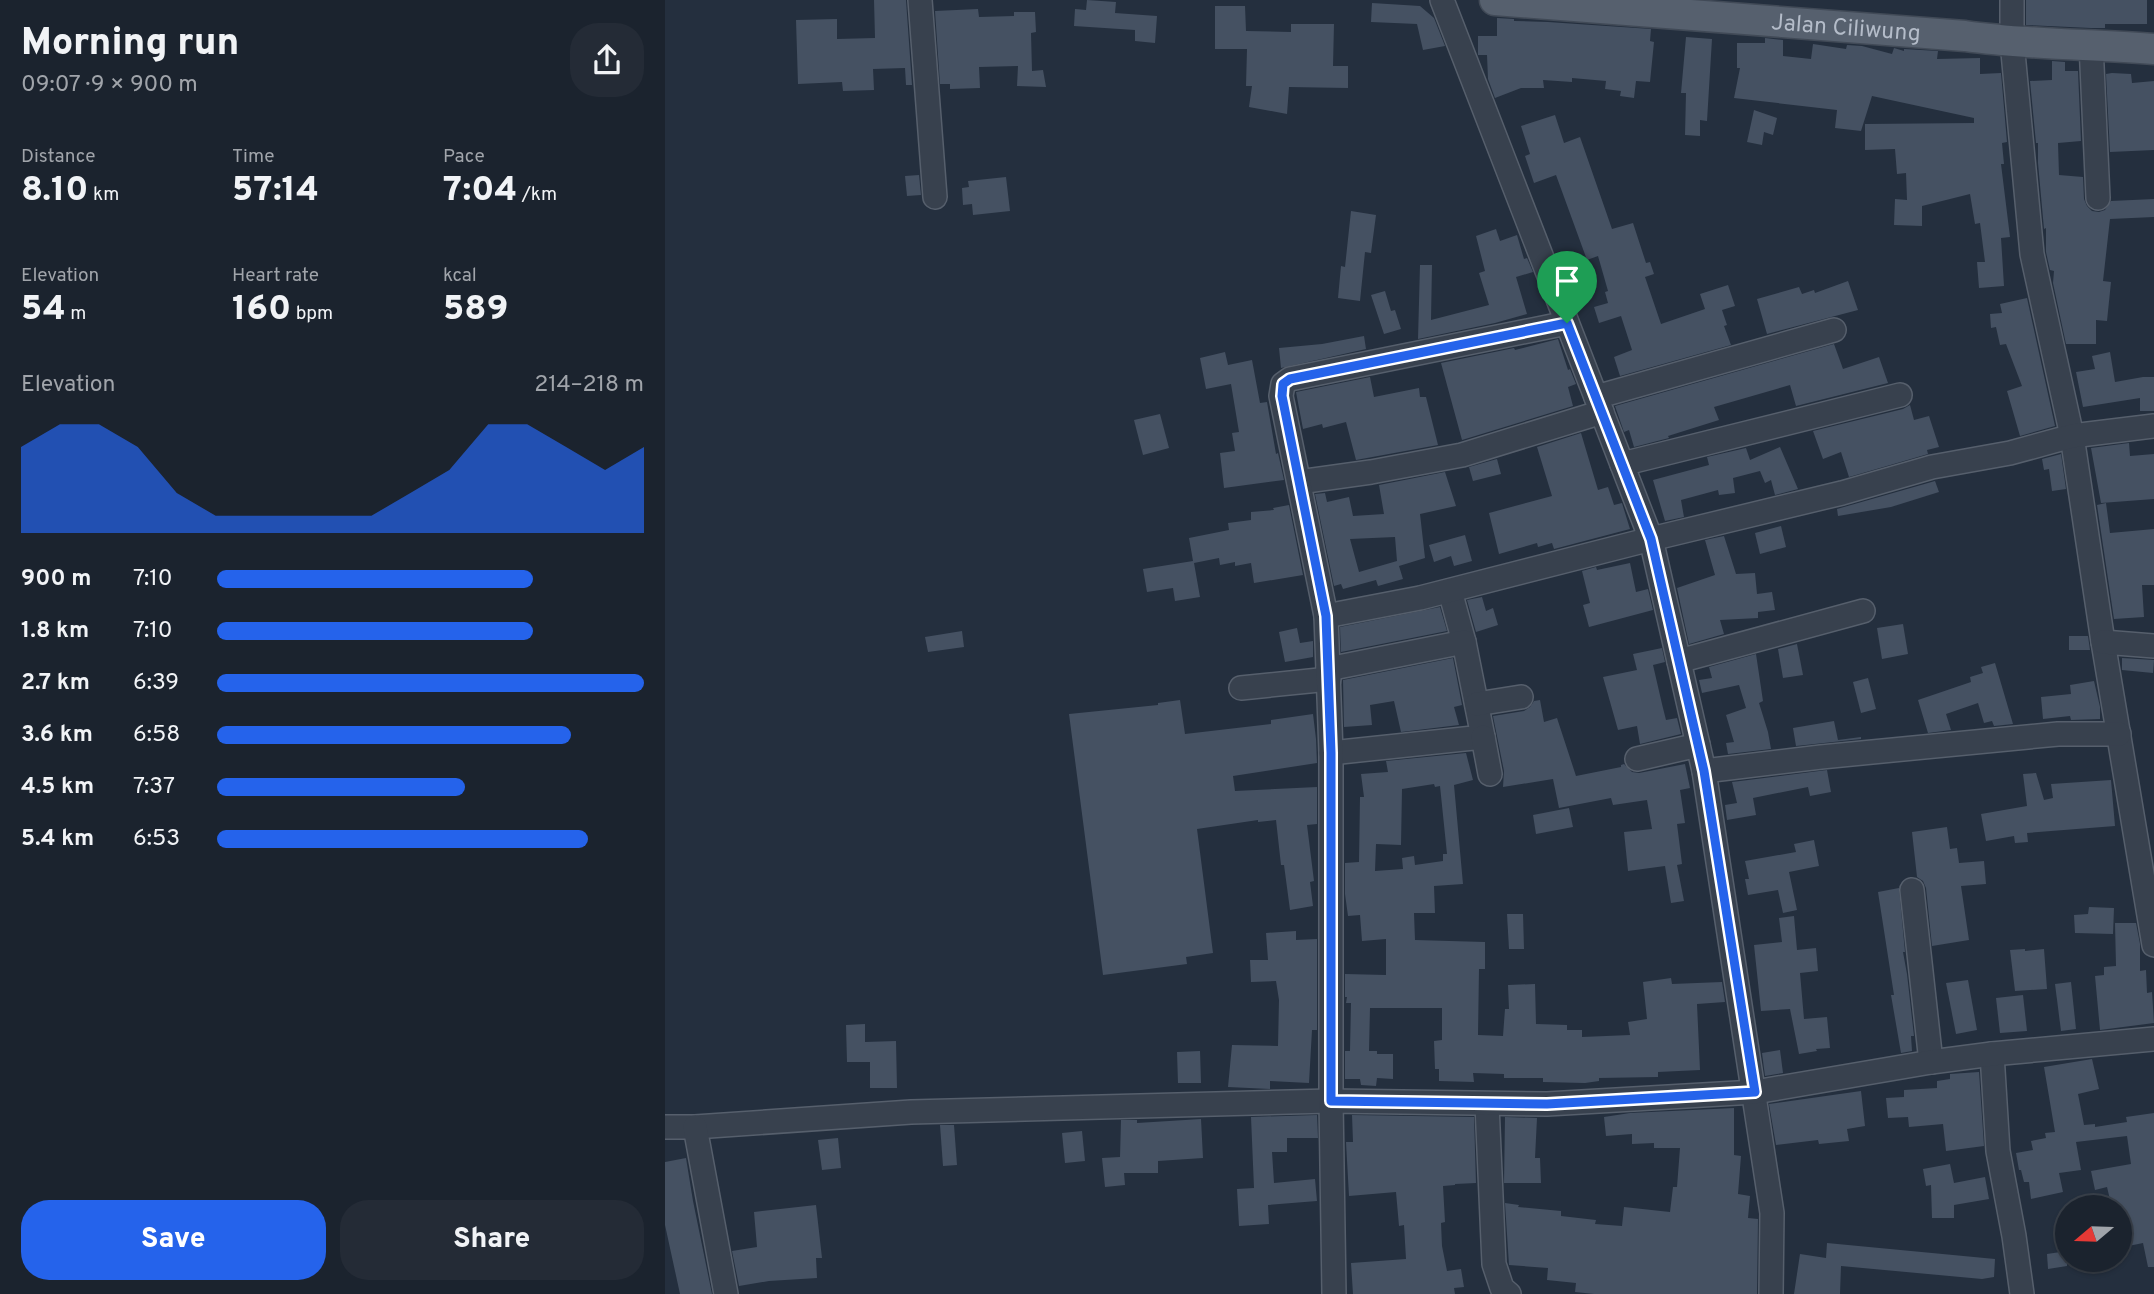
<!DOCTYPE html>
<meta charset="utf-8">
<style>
body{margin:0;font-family:Overpass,sans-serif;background:#242b36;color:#f1f3f6;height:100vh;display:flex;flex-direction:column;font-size:26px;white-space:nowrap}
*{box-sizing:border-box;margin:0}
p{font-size:23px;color:#a0a4aa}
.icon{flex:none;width:38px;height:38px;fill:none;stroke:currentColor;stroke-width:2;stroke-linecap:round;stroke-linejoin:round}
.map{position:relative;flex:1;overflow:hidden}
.panel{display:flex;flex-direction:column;background:#1b232e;width:665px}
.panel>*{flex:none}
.needle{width:46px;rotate:251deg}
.fabs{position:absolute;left:1390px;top:1195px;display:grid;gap:14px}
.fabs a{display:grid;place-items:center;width:77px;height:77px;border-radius:50%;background:#1b232e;box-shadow:0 2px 5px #0004,0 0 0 2px #39404a;font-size:35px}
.pin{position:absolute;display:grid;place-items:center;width:60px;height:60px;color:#fff;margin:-72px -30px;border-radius:50% 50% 50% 0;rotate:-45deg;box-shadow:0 0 7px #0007}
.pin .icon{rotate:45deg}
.round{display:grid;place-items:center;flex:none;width:74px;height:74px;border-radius:28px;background:#242b36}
.overview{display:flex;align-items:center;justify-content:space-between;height:119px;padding:0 21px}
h1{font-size:38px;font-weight:800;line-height:52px}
.stats{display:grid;grid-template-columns:repeat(3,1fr);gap:10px;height:119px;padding:7px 21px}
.stats div{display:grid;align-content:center}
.stats b{font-size:35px;font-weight:800}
.stats small{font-size:19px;font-weight:400}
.stats p{font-size:19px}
.chart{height:196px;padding:14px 21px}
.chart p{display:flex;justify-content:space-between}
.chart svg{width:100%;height:126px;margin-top:7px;fill:#2563eb;opacity:.7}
.button{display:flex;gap:14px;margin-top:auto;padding:14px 21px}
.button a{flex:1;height:80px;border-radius:28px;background:#2563eb;color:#fff;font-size:28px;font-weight:800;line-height:80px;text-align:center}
.button a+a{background:#242b36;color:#f1f3f6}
ul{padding:0 21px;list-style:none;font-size:23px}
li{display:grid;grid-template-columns:112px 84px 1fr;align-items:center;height:52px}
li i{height:18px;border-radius:9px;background:#2563eb}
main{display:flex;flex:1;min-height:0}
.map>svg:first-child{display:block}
.building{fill:#455162;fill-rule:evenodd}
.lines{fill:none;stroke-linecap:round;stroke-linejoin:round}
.minor-casing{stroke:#565f6c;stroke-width:26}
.major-casing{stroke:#414a57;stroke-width:33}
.minor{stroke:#38414e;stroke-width:23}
.major{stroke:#56606e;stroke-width:30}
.route-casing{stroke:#fff;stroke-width:14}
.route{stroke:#2563eb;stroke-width:9}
.labels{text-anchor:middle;stroke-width:6;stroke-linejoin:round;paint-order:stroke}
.street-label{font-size:23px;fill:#b4bcc9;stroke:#1d2633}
</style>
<main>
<section class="panel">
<div class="overview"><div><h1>Morning run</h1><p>09:07 · 9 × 900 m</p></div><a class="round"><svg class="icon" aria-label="share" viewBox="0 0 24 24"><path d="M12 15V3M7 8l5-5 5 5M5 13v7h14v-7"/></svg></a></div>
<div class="stats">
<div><p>Distance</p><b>8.10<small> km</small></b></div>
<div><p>Time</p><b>57:14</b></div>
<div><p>Pace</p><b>7:04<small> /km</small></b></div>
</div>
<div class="stats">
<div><p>Elevation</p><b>54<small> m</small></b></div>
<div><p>Heart rate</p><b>160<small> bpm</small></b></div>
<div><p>kcal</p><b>589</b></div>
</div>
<div class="chart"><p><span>Elevation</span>214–218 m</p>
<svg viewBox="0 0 160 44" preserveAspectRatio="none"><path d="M0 44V14L10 6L20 6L30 14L40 30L50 38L60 38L70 38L80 38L90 38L100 30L110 22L120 6L130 6L140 14L150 22L160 14V44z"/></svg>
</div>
<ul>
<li><b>900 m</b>7:10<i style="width:74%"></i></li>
<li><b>1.8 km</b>7:10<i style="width:74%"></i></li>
<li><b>2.7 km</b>6:39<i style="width:100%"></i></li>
<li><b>3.6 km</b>6:58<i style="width:83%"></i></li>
<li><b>4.5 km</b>7:37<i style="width:58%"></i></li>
<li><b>5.4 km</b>6:53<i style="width:87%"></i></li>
</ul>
<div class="button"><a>Save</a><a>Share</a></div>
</section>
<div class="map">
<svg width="1489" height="1294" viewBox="0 0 1489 1294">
<rect width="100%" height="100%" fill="#242f3e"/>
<g class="building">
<polygon points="209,0 241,0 247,85 241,85 240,68 208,69 209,90 178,91 177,82 133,84 131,20 172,19 172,39 210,38"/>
<polygon points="422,0 451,2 450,13 492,16 490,43 470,41 470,30 409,26 410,9 421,10"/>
<polygon points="1361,0 1482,0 1482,24 1440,24 1440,28 1426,28 1361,25"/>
<polygon points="707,3 755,6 769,18 780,46 758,50 752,24 706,22"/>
<polygon points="550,6 580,6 581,31 626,32 626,24 669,24 668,66 683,66 683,88 624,87 622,114 584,107 587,86 581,86 582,49 550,49"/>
<polygon points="313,9 314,17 349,16 349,12 370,12 371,32 366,33 367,71 378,70 381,87 352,86 353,66 314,67 315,88 285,89 285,84 275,84 270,11"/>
<polygon points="832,18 849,19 849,21 883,22 986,29 985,41 989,42 985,82 971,81 969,98 955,96 956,91 940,89 941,81 907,78 907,82 878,80 879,88 856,88 830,98 823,79 822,55 813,55 813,36 832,36"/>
<polygon points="1021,37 1047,39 1042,121 1035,120 1035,136 1020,135 1021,93 1016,93"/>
<polygon points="1100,38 1118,40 1118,56 1146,59 1148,44 1181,49 1182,45 1197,46 1227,54 1229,48 1239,51 1239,49 1273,51 1272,59 1315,58 1315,74 1336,73 1342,142 1337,143 1339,164 1336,164 1345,237 1336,238 1339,286 1314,288 1312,262 1320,262 1315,223 1310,224 1305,194 1257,206 1257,226 1229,225 1230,199 1242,200 1241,173 1232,174 1230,149 1200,150 1200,124 1309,123 1309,118 1207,96 1196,131 1170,128 1172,110 1069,98 1075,68 1072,68 1072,43 1100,43"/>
<polygon points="1387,61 1400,62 1400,71 1413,71 1416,141 1393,143 1394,175 1418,177 1419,199 1422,206 1427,211 1434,212 1440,210 1446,201 1489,199 1489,217 1445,219 1438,281 1446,282 1442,321 1431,320 1431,344 1401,344 1388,283 1389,271 1385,270 1381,252 1381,228 1379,229 1373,163 1373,143 1371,143 1365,81 1387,80"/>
<polygon points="1447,73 1466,74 1467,83 1489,81 1489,150 1445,152 1441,74"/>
<polygon points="1089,110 1112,118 1108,135 1099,132 1097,145 1082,142"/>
<polygon points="890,115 899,143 915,137 947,229 968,223 981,263 985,262 989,274 980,277 996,324 1040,309 1035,294 1063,285 1070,306 1057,310 1062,325 1059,326 1066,345 955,376 949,357 967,350 956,316 934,323 929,307 943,303 940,292 943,291 933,256 922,260 891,175 869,183 860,156 865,154 856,126"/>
<polygon points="254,175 256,195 242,196 240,176"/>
<polygon points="341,177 345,211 308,215 307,204 298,205 297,188 304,187 303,181"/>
<polygon points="686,211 711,215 706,253 700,252 695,301 673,298 676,266 680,267"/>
<polygon points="831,229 835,241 852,235 859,259 862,258 868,272 851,277 862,314 830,323 753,339 755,265 767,265 766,320 824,305 814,273 820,271 811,236"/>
<polygon points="1183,281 1193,310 1102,334 1092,299 1134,287 1137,294 1149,290 1150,293"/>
<polygon points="720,291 726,311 730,310 736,329 719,334 706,295"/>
<polygon points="1362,298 1390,426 1355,436 1342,391 1357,386 1341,344 1335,345 1331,327 1326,328 1325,314 1337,313 1335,304"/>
<polygon points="699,336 701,349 616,368 614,348 657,344"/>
<polygon points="893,339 903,370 905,369 911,384 903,387 908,406 797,440 776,363 849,348 850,350"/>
<polygon points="1169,344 1178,369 1214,357 1223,383 1131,406 1125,385 1049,407 1054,420 1003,436 1004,438 969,447 964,430 959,432 950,406"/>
<polygon points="560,352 563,365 587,360 595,403 602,402 611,454 613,453 619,480 559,488 555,453 570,451 567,433 574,432 566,384 541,389 535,358"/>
<polygon points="1445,352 1450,382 1478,377 1489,377 1489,411 1475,411 1475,398 1418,407 1411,372 1430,369 1427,356"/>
<polygon points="705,377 709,397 754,388 755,397 761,397 773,445 691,460 681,422 658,428 657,424 638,429 631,392"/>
<polygon points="1245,405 1249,420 1264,416 1274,447 1262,450 1263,454 1184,477 1176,452 1158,459 1148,431 1238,409"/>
<polygon points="495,414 504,448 478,455 469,420"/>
<polygon points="916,433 933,490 943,487 949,505 957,503 965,529 889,549 887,543 873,547 872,543 834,554 824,513 887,496 872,447"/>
<polygon points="1464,443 1465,456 1489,454 1489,499 1436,503 1426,448"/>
<polygon points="1115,447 1133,489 1110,495 1106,480 1100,483 1095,471 1068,478 1070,493 1054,495 1053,490 1016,500 1019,517 1000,521 988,480 1044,465 1042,457 1081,448 1085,460"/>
<polygon points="1396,454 1401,489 1387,491 1384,469 1379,470 1377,459"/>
<polygon points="832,459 836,474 808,481 804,467"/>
<path d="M 780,472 L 791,506 L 755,514 L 760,558 L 734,566 L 738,579 L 713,586 L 711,580 L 678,589 L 676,584 L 669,586 L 650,494 L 660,493 L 662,502 L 684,497 L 688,516 L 719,514 L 714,485 ZM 730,537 L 732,561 L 694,572 L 685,539 Z"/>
<polygon points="1270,481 1274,492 1226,507 1173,516 1172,509"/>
<polygon points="1441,503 1445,533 1489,529 1489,585 1477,585 1479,617 1449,619 1432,505"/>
<polygon points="624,505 638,575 589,583 586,563 570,566 570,562 555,565 554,558 529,563 535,597 510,601 508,588 482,592 478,569 528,561 524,538 564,530 563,523 586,520 586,512 609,510 608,508"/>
<polygon points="1116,526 1121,547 1095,554 1090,533"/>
<polygon points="800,535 807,561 789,566 786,556 769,562 764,545"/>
<polygon points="1059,536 1071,574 1090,573 1092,594 1107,592 1110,610 1093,612 1093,618 1055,620 1059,634 1024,644 1012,588 1050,575 1040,540"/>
<polygon points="965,563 971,592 983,589 988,610 924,627 918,605 925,603 917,571 931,567 932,570"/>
<polygon points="817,597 821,611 828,608 833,625 811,632 802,600"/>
<polygon points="775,607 782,631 676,652 675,627"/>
<polygon points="1238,624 1243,654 1217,659 1212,628"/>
<polygon points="632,628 635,643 648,641 648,657 620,662 614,632"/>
<polygon points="297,631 299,647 263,652 260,637"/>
<polygon points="1404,636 1423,636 1425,650 1404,650"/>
<polygon points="1132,644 1138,675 1118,678 1113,649"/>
<polygon points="997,648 1000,662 988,665 997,704 1001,720 1012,718 1016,734 975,744 972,726 953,730 938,677 972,670 968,654"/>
<polygon points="1091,654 1098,701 1094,703 1103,732 1106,749 1063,754 1061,743 1069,742 1061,715 1081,708 1074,685 1037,693 1034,680 1047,678 1044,667"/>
<polygon points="788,658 797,705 789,707 794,725 736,732 729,701 705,705 707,725 679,727 678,680"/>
<polygon points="1457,658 1489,660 1488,673 1457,670"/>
<polygon points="1330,663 1348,724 1329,726 1327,721 1319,723 1313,703 1281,714 1286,730 1263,733 1253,700 1306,682 1305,677 1318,673 1316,667"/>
<polygon points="1203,678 1211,709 1196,713 1188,682"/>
<polygon points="1429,681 1435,707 1435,719 1406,720 1405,716 1378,719 1376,697 1406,694 1405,685"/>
<polygon points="515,700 520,734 606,724 606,720 648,714 651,739 652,763 568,776 570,791 652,787 652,824 642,825 649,881 645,882 648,906 625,910 619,865 616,865 611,820 593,822 593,820 532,829 548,953 521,957 522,964 438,975 404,714 493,705 493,703"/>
<polygon points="875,700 879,722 892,718 911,776 956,767 956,765 959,764 967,772 974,773 1020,764 1025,788 1015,790 1020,823 1012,824 1017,864 1012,865 1019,901 1006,903 1000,866 963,871 959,832 987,829 982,800 948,805 946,798 894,808 888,779 838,787 839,771 828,716 859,711 865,707 869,701"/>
<polygon points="1169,721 1173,740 1196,737 1196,739 1131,746 1128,728"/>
<path d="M 801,753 L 808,780 L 789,785 L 798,884 L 769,886 L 770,913 L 749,913 L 750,940 L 820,942 L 820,969 L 814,969 L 813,1035 L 838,1036 L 840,1009 L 844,1009 L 843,985 L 870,984 L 871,1024 L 902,1025 L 902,1030 L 917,1030 L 917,1037 L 965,1035 L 963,1022 L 982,1019 L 978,982 L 1006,978 L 1007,984 L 1057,982 L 1060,1002 L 1032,1004 L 1035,1070 L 993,1072 L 993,1077 L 934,1078 L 934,1081 L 920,1083 L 878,1082 L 878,1078 L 839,1078 L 839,1074 L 808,1073 L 809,1082 L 774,1081 L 774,1069 L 770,1069 L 769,1041 L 777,1040 L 777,1008 L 705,1008 L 704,1051 L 712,1051 L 712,1054 L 728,1054 L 728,1079 L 712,1078 L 711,1086 L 696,1085 L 695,1079 L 680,1079 L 680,1051 L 685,1051 L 686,1003 L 681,1003 L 682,997 L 680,997 L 680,974 L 721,975 L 721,939 L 697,941 L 695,915 L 683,916 L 680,894 L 680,863 L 694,862 L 695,797 L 699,797 L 696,774 L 723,772 L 721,761 ZM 769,784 L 770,787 L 775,786 L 782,854 L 778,854 L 778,861 L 750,865 L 749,856 L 737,858 L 738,869 L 710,871 L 711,844 L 736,845 L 737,789 Z"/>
<polygon points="1162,770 1166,792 1145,796 1143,787 1088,798 1091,815 1062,820 1060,805 1072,803 1067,782"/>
<polygon points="1371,773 1379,800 1388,798 1386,784 1446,780 1450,826 1362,833 1363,842 1350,843 1349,836 1321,841 1316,814 1362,806 1358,774"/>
<polygon points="904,808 908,827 871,834 868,815"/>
<polygon points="1282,827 1285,849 1292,848 1294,863 1319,861 1321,884 1296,886 1304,940 1267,946 1261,888 1258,881 1252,877 1247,832"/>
<polygon points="1149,840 1154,866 1124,872 1132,910 1118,913 1113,890 1083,895 1080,879 1084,879 1080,861 1131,852 1129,844"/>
<polygon points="1234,888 1240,952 1238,952 1242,974 1249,1036 1246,1036 1247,1051 1236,1053 1226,995 1229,995 1213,892"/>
<polygon points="1424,907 1449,908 1448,934 1410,933 1409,915 1423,914"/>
<polygon points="842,914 858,914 859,949 844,949"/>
<polygon points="1129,916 1132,950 1151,948 1153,971 1135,973 1139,1019 1162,1017 1165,1048 1151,1049 1152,1051 1134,1054 1125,1009 1096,1011 1089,945 1117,942 1114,918"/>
<polygon points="1450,923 1471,923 1475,944 1475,971 1481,970 1482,993 1487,992 1489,1023 1435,1030 1430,976 1439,975 1439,967 1451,966"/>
<polygon points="631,931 631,940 652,939 652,1030 647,1030 644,1083 605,1081 605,1089 563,1087 567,1045 613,1046 614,1000 611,981 586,982 585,960 603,960 601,933"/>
<polygon points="1360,949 1360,951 1379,949 1382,989 1350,991 1345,950"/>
<polygon points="1303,980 1312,1030 1291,1034 1281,983"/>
<polygon points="1406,982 1411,1029 1396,1031 1390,984"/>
<polygon points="1358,995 1362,1031 1335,1033 1331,998"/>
<polygon points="200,1024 200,1042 231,1041 232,1088 205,1088 205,1062 182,1062 181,1025"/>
<polygon points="1115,1050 1118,1073 1100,1076 1097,1053"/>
<polygon points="535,1051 536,1083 513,1083 512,1052"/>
<polygon points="1427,1059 1434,1089 1413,1094 1419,1125 1430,1124 1430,1127 1462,1122 1461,1117 1489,1113 1489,1267 1483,1267 1478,1243 1454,1248 1454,1208 1447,1208 1442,1187 1430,1190 1426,1171 1466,1164 1462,1136 1411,1142 1416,1170 1394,1173 1398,1192 1366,1199 1364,1182 1359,1182 1356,1170 1354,1170 1351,1153 1368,1150 1366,1141 1381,1138 1380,1133 1390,1132 1379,1067"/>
<polygon points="1314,1072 1319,1146 1281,1151 1278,1124 1244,1127 1243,1117 1223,1118 1221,1098 1239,1097 1239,1090 1272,1088 1272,1081 1285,1079 1285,1074"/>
<polygon points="1196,1091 1200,1126 1182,1129 1184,1141 1154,1144 1153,1140 1111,1145 1104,1104"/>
<polygon points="1069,1108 1069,1155 1076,1156 1073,1194 1085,1196 1083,1218 1093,1219 1092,1294 929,1294 910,1292 911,1283 882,1280 883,1268 844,1265 840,1203 854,1205 853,1207 896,1211 896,1216 931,1220 930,1224 957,1226 959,1207 1005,1212 1008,1187 1012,1187 1015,1148 989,1148 989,1143 967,1144 967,1134 941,1136 939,1117 965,1113"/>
<polygon points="652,1115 653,1138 622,1138 622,1152 607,1152 609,1183 650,1179 652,1201 603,1205 604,1224 574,1226 572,1189 589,1188 586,1117"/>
<polygon points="687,1115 809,1117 811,1183 790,1184 790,1185 778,1186 780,1222 776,1223 777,1246 782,1271 796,1269 799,1287 789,1288 790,1294 688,1294 686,1263 741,1259 739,1225 734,1226 731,1192 684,1196 681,1142 688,1142"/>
<polygon points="840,1117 872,1118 870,1158 875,1158 876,1183 839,1183"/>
<polygon points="536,1119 538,1158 493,1161 493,1173 459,1173 460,1185 440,1187 437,1158 455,1157 456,1120 472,1120 472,1123"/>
<polygon points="275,1125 289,1125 292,1165 278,1166"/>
<polygon points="417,1131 420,1161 400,1163 397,1133"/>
<polygon points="173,1138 176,1168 157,1170 153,1140"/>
<polygon points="21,1158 28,1201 47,1294 15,1294 0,1225 0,1162"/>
<polygon points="1285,1164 1289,1183 1320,1177 1324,1199 1289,1205 1289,1218 1267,1218 1266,1185 1261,1186 1258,1169"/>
<polygon points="151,1205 157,1258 151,1258 152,1278 104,1281 74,1286 67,1251 92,1247 89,1212"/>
<polygon points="1162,1243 1330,1259 1329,1277 1317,1279 1176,1266 1175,1294 1129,1294 1135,1254 1161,1258"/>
<polygon points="1402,1251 1402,1266 1383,1269 1382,1254"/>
</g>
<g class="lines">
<g class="minor-casing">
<g id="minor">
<polyline points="255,0 270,197"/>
<polyline points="777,0 986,539 1039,771 1107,1213 1106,1294"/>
<polyline points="1347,0 1347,42 1367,254 1407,436 1438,642 1489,945"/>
<polyline points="1426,44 1433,198"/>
<polyline points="931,397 1169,330"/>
<polyline points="957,464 1235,395"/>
<polyline points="634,482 706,472 797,455 937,412"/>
<polyline points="785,591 799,642"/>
<polyline points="661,616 755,598 986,539 1177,493 1267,467 1345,453 1407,436 1489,426"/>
<polyline points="1438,642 1489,646"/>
<polyline points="1014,661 1198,611"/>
<polyline points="663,669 799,642 818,737 666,753"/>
<polyline points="576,688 664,679"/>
<polyline points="812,704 856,697"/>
<polyline points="818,737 825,774"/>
<polyline points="972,759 1033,745"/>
<polyline points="1039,771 1156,757 1393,734 1454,734"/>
<polyline points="1247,890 1266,1062"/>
<polyline points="1327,1054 1333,1151 1349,1236 1357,1294"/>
<polyline points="822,1105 829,1264 837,1288 844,1294"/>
<polyline points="0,1127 30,1127 246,1112 666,1101 882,1104 1090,1092 1266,1062 1327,1054 1489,1039"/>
<polyline points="30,1127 61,1294"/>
<polyline points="669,1294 666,1101 666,753 661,616 616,396 618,384 625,379 902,323"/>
</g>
</g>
<g class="major-casing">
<g id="major">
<path id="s1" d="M 830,0 L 1300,36 C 1363,45 1426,44 1489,49"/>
</g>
</g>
<use href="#minor" class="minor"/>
<use href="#major" class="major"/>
</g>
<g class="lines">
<g class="route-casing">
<polygon id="route" points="902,323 986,539 1039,771 1090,1092 882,1104 666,1101 666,753 661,616 617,396 618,384 625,379"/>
</g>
<use href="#route" class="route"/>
</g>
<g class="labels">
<g class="street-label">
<text dy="8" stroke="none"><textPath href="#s1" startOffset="352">Jalan Ciliwung</textPath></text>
</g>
</g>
</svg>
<div class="fabs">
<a><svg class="needle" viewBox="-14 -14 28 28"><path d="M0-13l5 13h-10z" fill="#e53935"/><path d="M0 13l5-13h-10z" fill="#a0a4aa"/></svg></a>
</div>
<div class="pin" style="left:902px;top:323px;background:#1e9e55"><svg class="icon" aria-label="arrive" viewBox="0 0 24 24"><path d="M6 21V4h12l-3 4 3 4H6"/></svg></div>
</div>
</main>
